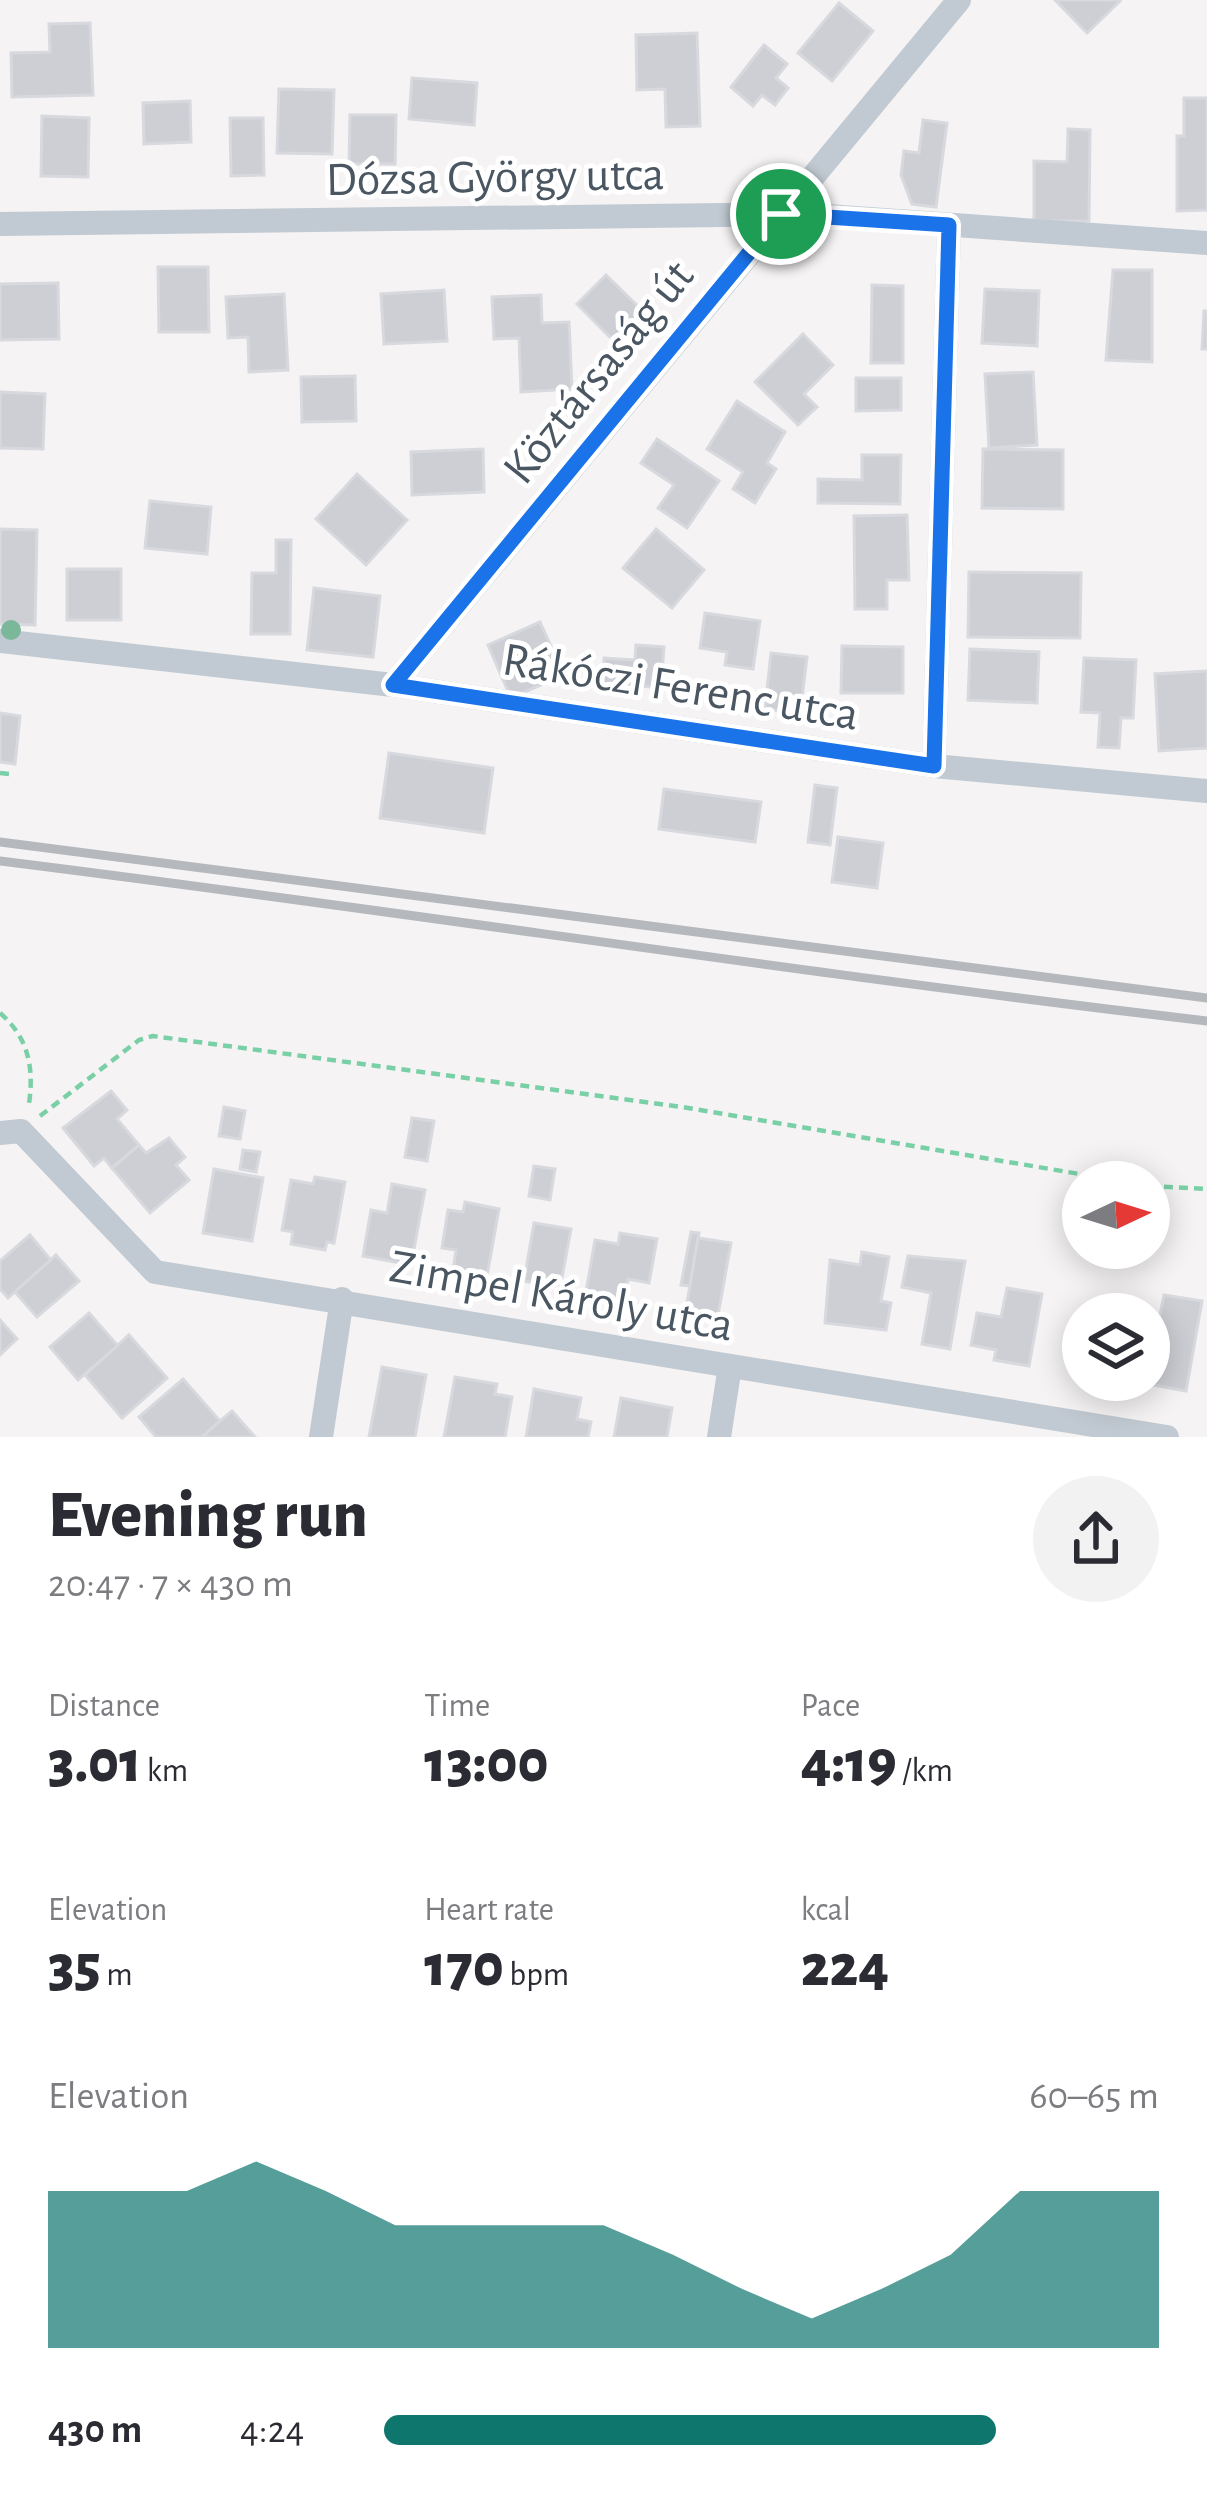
<!DOCTYPE html>
<meta charset="utf-8">
<style>
body{margin:0;font-family:"Alegreya Sans",sans-serif;background:#f2f2f3;color:#2b2b33;height:100vh;display:flex;flex-direction:column;font-size:45px;white-space:nowrap}
*{box-sizing:border-box;margin:0}
p{font-size:39px;color:#7c7c81}
.icon{flex:none;width:66px;height:66px;fill:none;stroke:currentColor;stroke-width:2;stroke-linecap:round;stroke-linejoin:round}
.map{position:relative;height:1437px;overflow:hidden}
.panel{display:flex;flex-direction:column;background:#fff;flex:1}
.panel>*{flex:none}
.needle{width:78px;rotate:86deg}
.fabs{position:absolute;left:1062px;top:1161px;display:grid;gap:24px}
.fabs a{display:grid;place-items:center;width:108px;height:108px;border-radius:50%;background:#fff;box-shadow:0 6px 30px #0003;font-size:60px}
.pin{position:absolute;display:grid;place-items:center;width:102px;height:102px;color:#fff;margin:-51px;border:6px solid #fff;border-radius:50%;box-shadow:0 3px 12px #0007}
.round{display:grid;place-items:center;flex:none;width:126px;height:126px;border-radius:63px;background:#f2f2f3}
.head{display:flex;align-items:center;justify-content:space-between;height:204px;padding:0 48px}
h1{font-size:66px;font-weight:800;line-height:90px}
.stats{display:grid;grid-template-columns:repeat(3,1fr);gap:18px;height:204px;padding:12px 48px}
.stats div{display:grid;align-content:center}
.stats b{font-size:60px;font-weight:800}
.stats small{font-size:33px;font-weight:400}
.stats p{font-size:33px}
.chart{height:336px;padding:24px 48px}
.chart p{display:flex;justify-content:space-between}
.chart svg{width:100%;height:216px;margin-top:12px;fill:#0f766e;opacity:.7}
ul{padding:0 48px;list-style:none;font-size:39px}
li{display:grid;grid-template-columns:192px 144px 1fr;align-items:center;height:90px}
li i{height:30px;border-radius:15px;background:#0f766e}
.map>svg:first-child{display:block}
.building{fill:#cdcfd5;stroke:#d7d9de;stroke-width:3}
.lines{fill:none;stroke-linecap:round;stroke-linejoin:round}
.path{stroke:#7ad0a6;stroke-width:4.5;stroke-dasharray:9 6;stroke-linecap:butt}
.street{stroke:#c1cad2;stroke-width:24}
.rail{stroke:#b5b8bd;stroke-width:9}
.tree{fill:#7bb799}
.route-casing{stroke:#fff;stroke-width:24}
.route{stroke:#1a73e8;stroke-width:15}
.labels{text-anchor:middle;stroke-width:10;stroke-linejoin:round;paint-order:stroke}
.street-label{font-size:48px;fill:#4a5661;stroke:#fff}
</style>
<div class="map">
<svg width="1207" height="1437" viewBox="0 0 1207 1437">
<rect width="100%" height="100%" fill="#f5f3f3"/>
<g class="building">
<polygon points="1055,0 1119,0 1120,1 1087,33"/>
<polygon points="839,3 873,31 832,81 798,53"/>
<polygon points="90,23 93,95 12,97 11,53 50,52 49,24"/>
<polygon points="697,33 700,126 666,127 665,89 637,90 636,35"/>
<polygon points="764,45 787,64 776,78 788,88 775,105 762,95 753,106 731,87"/>
<polygon points="412,78 477,83 474,125 409,119"/>
<polygon points="279,89 334,90 332,154 277,153"/>
<polygon points="1184,98 1207,98 1207,210 1177,211 1177,136 1184,136"/>
<polygon points="190,101 191,142 144,144 143,103"/>
<polygon points="350,115 396,115 395,164 349,164"/>
<polygon points="42,116 89,118 88,177 41,176"/>
<polygon points="230,118 263,118 264,175 231,176"/>
<polygon points="923,120 947,123 936,207 912,204 901,175 904,151 919,153"/>
<polygon points="1068,129 1090,130 1089,221 1034,221 1034,161 1067,162"/>
<polygon points="158,267 208,267 209,332 159,332"/>
<polygon points="1113,270 1152,270 1152,362 1106,360"/>
<polygon points="606,275 648,316 619,346 577,304"/>
<polygon points="58,283 59,339 0,340 0,284"/>
<polygon points="872,285 903,286 903,363 871,363"/>
<polygon points="985,289 1039,291 1037,346 982,343"/>
<polygon points="444,290 447,341 384,344 381,294"/>
<polygon points="284,294 288,370 249,372 248,337 228,338 226,297"/>
<polygon points="541,295 542,323 569,322 572,389 521,392 519,338 494,339 492,297"/>
<polygon points="1204,311 1207,311 1207,349 1202,349"/>
<polygon points="803,334 833,365 804,394 817,407 798,425 755,382"/>
<polygon points="1033,372 1037,445 989,448 985,374"/>
<polygon points="355,376 356,421 302,422 301,377"/>
<polygon points="856,378 901,378 901,410 856,411"/>
<polygon points="0,392 45,394 43,449 0,448"/>
<polygon points="737,401 785,432 767,463 776,469 755,503 733,489 743,472 707,449"/>
<polygon points="657,439 719,481 687,528 658,508 674,485 641,463"/>
<polygon points="483,449 484,492 412,495 411,452"/>
<polygon points="983,449 1063,450 1063,509 982,508"/>
<polygon points="862,455 901,455 900,504 818,503 818,479 862,480"/>
<polygon points="357,474 407,520 366,565 316,519"/>
<polygon points="150,501 211,507 207,554 145,548"/>
<polygon points="907,515 909,580 887,580 887,609 855,609 854,516"/>
<polygon points="0,529 37,530 35,625 0,624"/>
<polygon points="656,529 704,570 672,608 623,568"/>
<polygon points="276,540 291,540 290,634 251,634 252,573 276,573"/>
<rect x="67" y="569" width="54" height="51"/>
<polygon points="969,572 1081,573 1080,638 968,637"/>
<polygon points="314,588 380,596 373,657 307,650"/>
<polygon points="705,613 760,621 753,669 725,665 727,652 700,648"/>
<polygon points="540,622 564,675 511,698 488,645"/>
<polygon points="636,645 664,647 661,688 602,683 604,658 635,660"/>
<polygon points="842,646 903,647 903,693 841,693"/>
<polygon points="970,649 1039,652 1037,703 968,700"/>
<polygon points="771,653 807,657 800,714 765,709"/>
<polygon points="1084,658 1136,660 1133,718 1121,718 1119,748 1098,747 1100,713 1081,712"/>
<polygon points="1207,671 1207,748 1159,751 1155,674"/>
<polygon points="0,713 20,716 15,764 0,762"/>
<polygon points="389,753 493,768 484,833 380,818"/>
<polygon points="815,785 837,788 830,845 808,842"/>
<polygon points="664,789 761,802 755,842 659,829"/>
<polygon points="838,837 883,843 877,888 832,882"/>
<polygon points="111,1091 127,1110 117,1119 139,1145 112,1168 104,1158 94,1166 63,1128"/>
<polygon points="224,1107 245,1111 240,1139 219,1136"/>
<polygon points="412,1118 434,1121 427,1161 405,1157"/>
<polygon points="169,1138 185,1157 176,1165 189,1180 150,1213 112,1168 139,1145 146,1153"/>
<polygon points="243,1150 260,1152 256,1172 240,1169"/>
<polygon points="534,1166 555,1169 550,1200 529,1196"/>
<polygon points="214,1169 263,1178 252,1241 203,1233"/>
<polygon points="315,1177 345,1182 334,1243 327,1242 325,1250 291,1244 293,1232 282,1230 291,1180 313,1184"/>
<polygon points="392,1184 425,1190 411,1265 363,1256 371,1210 387,1213"/>
<polygon points="465,1202 499,1209 487,1276 453,1270 456,1250 442,1248 448,1210 463,1212"/>
<polygon points="534,1223 571,1229 560,1288 524,1281"/>
<polygon points="691,1232 699,1233 690,1286 681,1285"/>
<polygon points="620,1233 657,1239 649,1283 628,1279 625,1299 586,1292 595,1240 618,1244"/>
<polygon points="30,1235 51,1260 8,1298 0,1289 0,1261"/>
<polygon points="698,1238 731,1243 718,1315 686,1309"/>
<polygon points="862,1252 889,1257 881,1301 891,1303 886,1330 825,1323 830,1260 860,1265"/>
<polygon points="56,1255 79,1281 37,1317 15,1292"/>
<polygon points="908,1256 965,1261 950,1349 922,1344 931,1293 902,1287"/>
<polygon points="1007,1288 1042,1294 1029,1366 994,1360 996,1350 971,1345 977,1313 1001,1317"/>
<polygon points="1164,1295 1202,1301 1186,1391 1148,1384 1153,1355 1149,1323 1158,1325"/>
<polygon points="89,1313 118,1346 78,1380 50,1347"/>
<polygon points="0,1320 17,1339 0,1355"/>
<polygon points="129,1335 167,1378 122,1418 85,1375"/>
<polygon points="382,1367 426,1375 415,1437 369,1437"/>
<polygon points="455,1377 497,1384 495,1394 512,1397 505,1437 444,1437"/>
<polygon points="183,1379 220,1421 202,1437 156,1437 139,1417"/>
<polygon points="534,1389 581,1398 577,1419 591,1422 588,1437 526,1437"/>
<polygon points="621,1398 672,1408 667,1437 614,1437"/>
<polygon points="232,1411 255,1437 202,1437 220,1421"/>
</g>
<g class="lines">
<g class="path">
<polyline points="0,773 9,774"/>
<path d="M 0,1013 C 29,1038 34,1068 29,1104"/>
<polyline points="40,1116 139,1040 153,1036 682,1107 1127,1182"/>
<polyline points="1149,1186 1207,1189"/>
</g>
<g class="street">
<polyline points="0,224 799,214 1207,243"/>
<polyline points="0,641 393,685 934,766 1207,791"/>
<polyline points="393,685 959,0"/>
<polyline points="934,766 949,225"/>
<polyline points="0,1133 21,1131 155,1272 1167,1437"/>
<polyline points="321,1437 342,1299"/>
<polyline points="719,1437 730,1366"/>
</g>
<g class="rail">
<polyline points="0,842 1207,998"/>
<path d="M 0,861 C 403,911 804,974 1207,1021"/>
</g>
</g>
<circle class="tree" cx="11" cy="630" r="10"/>
<g class="lines">
<g class="route-casing">
<polygon id="route" points="781,214 949,225 934,766 393,685"/>
</g>
<use href="#route" class="route"/>
</g>
<g class="labels">
<g class="street-label">
<text transform="translate(495 175) rotate(-1)" y="17">Dózsa György utca</text>
<text transform="translate(597 371) rotate(-51)" y="17">Köztársaság út</text>
<text transform="translate(681 685) rotate(9)" y="17">Rákóczi Ferenc utca</text>
<text transform="translate(562 1294) rotate(10)" y="17">Zimpel Károly utca</text>
</g>
</g>
</svg>
<div class="fabs">
<a><svg class="needle" viewBox="-14 -14 28 28"><path d="M0-13l5 13h-10z" fill="#e53935"/><path d="M0 13l5-13h-10z" fill="#7c7c81"/></svg></a>
<a><svg class="icon" aria-label="layers" viewBox="0 0 24 24"><path d="M12 4l9 5-9 5-9-5zM3 14l9 5 9-5"/></svg></a>
</div>
<div class="pin" style="left:781px;top:214px;background:#1e9e55"><svg class="icon" aria-label="arrive" viewBox="0 0 24 24"><path d="M6 21V4h12l-3 4 3 4H6"/></svg></div>
</div>
<section class="panel">
<div class="head"><div><h1>Evening run</h1><p>20:47 · 7 × 430 m</p></div><a class="round"><svg class="icon" aria-label="share" viewBox="0 0 24 24"><path d="M12 15V3M7 8l5-5 5 5M5 13v7h14v-7"/></svg></a></div>
<div class="stats">
<div><p>Distance</p><b>3.01<small> km</small></b></div>
<div><p>Time</p><b>13:00</b></div>
<div><p>Pace</p><b>4:19<small> /km</small></b></div>
</div>
<div class="stats">
<div><p>Elevation</p><b>35<small> m</small></b></div>
<div><p>Heart rate</p><b>170<small> bpm</small></b></div>
<div><p>kcal</p><b>224</b></div>
</div>
<div class="chart"><p><span>Elevation</span>60–65 m</p>
<svg viewBox="0 0 160 44" preserveAspectRatio="none"><path d="M0 44V12L10 12L20 12L30 6L40 12L50 19L60 19L70 19L80 19L90 25L100 32L110 38L120 32L130 25L140 12L150 12L160 12V44z"/></svg>
</div>
<ul>
<li><b>430 m</b>4:24<i style="width:79%"></i></li>
</ul>
</section>
